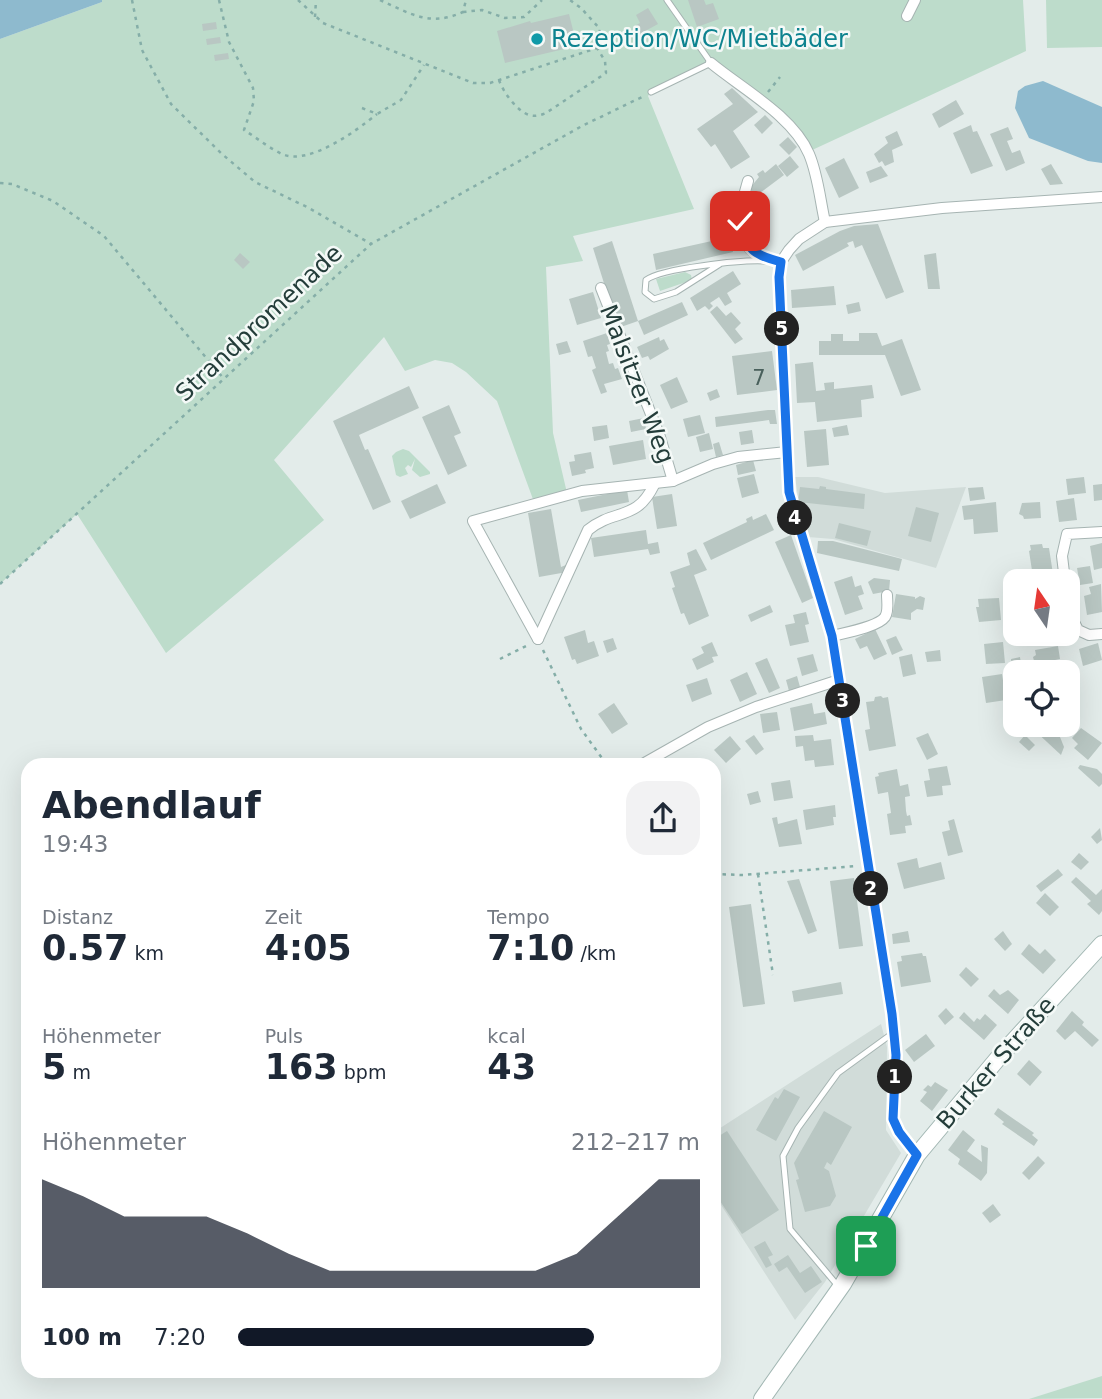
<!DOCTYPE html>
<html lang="de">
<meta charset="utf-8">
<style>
body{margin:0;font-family:"DejaVu Sans",sans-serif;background:#f2f2f3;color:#1f2937;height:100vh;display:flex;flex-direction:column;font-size:26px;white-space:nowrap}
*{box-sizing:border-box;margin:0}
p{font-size:23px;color:#747a83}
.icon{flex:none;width:38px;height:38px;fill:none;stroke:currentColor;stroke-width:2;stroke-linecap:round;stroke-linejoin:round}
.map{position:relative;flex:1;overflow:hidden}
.side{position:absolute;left:21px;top:758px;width:700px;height:620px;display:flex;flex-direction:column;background:#fff;border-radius:21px;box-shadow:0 7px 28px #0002}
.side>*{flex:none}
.needle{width:46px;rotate:347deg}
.buttons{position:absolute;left:1003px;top:569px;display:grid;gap:14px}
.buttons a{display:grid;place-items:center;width:77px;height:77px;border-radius:14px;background:#fff;box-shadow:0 7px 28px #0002;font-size:35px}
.pin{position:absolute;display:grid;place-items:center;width:60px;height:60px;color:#fff;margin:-30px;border-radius:14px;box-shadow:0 4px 10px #0006}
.km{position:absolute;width:35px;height:35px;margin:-18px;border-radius:50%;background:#222;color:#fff;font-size:19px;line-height:35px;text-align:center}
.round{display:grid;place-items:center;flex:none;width:74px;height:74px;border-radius:21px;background:#f2f2f3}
.summary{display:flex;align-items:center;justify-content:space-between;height:119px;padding:0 21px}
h1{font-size:38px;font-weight:700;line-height:52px}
.stats{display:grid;grid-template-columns:repeat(3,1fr);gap:10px;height:119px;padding:7px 21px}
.stats div{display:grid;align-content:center}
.stats b{font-size:35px;font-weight:700}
.stats small{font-size:19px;font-weight:400}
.stats p{font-size:19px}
.chart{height:196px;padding:14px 21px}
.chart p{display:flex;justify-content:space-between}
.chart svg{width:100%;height:126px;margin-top:7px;fill:#111827;opacity:.7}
ul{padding:0 21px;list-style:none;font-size:23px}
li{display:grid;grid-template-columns:112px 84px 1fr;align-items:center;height:52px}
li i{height:18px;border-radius:9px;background:#111827}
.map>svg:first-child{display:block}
.built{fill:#d1dcd9}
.green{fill:#bddccb}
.water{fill:#8ebace}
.building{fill:#b9c7c3}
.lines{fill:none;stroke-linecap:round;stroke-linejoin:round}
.lane-casing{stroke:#a6b4b2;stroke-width:7}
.street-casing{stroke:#a6b4b2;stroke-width:12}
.secondary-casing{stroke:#a2b7b3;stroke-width:18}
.path{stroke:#85aea8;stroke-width:2.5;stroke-dasharray:3.5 5;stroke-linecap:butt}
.lane{stroke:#fff;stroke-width:5}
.street{stroke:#fff;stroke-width:10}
.secondary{stroke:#fff;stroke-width:16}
.route-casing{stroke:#fff;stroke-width:14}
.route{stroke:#1a73e8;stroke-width:9}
.culture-dot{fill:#0f9aa8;stroke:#f4f9f7;stroke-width:2.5}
.labels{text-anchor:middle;stroke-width:5;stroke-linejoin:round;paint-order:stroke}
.number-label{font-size:21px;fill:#49605c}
.culture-label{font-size:24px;fill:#0d838f;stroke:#f4f9f7;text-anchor:start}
.street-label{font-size:24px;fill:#243d3a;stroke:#f4f9f7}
</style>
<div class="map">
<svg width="1102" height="1399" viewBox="0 0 1102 1399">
<rect width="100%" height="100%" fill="#e3ecea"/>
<g class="built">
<polygon points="795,477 818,477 885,493 966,487 936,568 833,539 808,537 800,510"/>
<polygon points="881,1024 887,1047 886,1130 901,1153 825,1282 795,1320 714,1194 714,1132"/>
</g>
<g class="green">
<polygon points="102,0 1023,0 1026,51 810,151 762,100 711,63 651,92 648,96 694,209 573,236 583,261 546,267 553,433 567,493 534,502 497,401 466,372 452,363 435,360 405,371 384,337 274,460 324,520 166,653 77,514 0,584 0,39 102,2"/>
<polygon points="1046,0 1102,0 1102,47 1047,48"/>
<polygon points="685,272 691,275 692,280 660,291 656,279"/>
<polygon points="403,449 409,451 430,472 430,474 420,477 412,470 415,459 411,467 408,465 405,468 408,474 400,477 396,475 392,456 396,452"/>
<polygon points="1102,1376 1102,1398 1029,1399"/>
</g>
<g class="water">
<polygon points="0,0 102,0 102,2 0,39"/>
<polygon points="1043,81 1102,107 1102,163 1088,161 1029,138 1015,108 1018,91 1025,86"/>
</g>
<g class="building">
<polygon points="688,0 704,0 706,5 713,3 719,19 697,27"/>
<polygon points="648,8 658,24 638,35 633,27 640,23 636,15"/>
<polygon points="569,14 577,46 505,63 497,31 530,21 531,23"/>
<polygon points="216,22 217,29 203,31 202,24"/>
<polygon points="220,37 221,43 207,45 206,39"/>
<polygon points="228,53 229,59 215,61 214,55"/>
<polygon points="732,88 758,112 733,131 750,157 731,169 715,144 711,147 697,129 733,104 724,94"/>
<polygon points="956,100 964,114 939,128 932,114"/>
<polygon points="765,115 773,123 762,134 754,125"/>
<polygon points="971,125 973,132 977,131 993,166 971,174 953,133"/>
<polygon points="1008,127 1013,139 1007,141 1012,153 1020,150 1025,163 1006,171 990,134"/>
<polygon points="897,131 903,145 892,150 894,162 885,166 882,161 879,163 874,154 888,143 885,137"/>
<polygon points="788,137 797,147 789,155 779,145"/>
<polygon points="790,156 799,167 787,177 778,166"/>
<polygon points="844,158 859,188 839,198 825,168"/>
<polygon points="776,164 784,175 756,196 766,210 758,212 768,245 754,249 746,216 746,202 750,199 748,196 753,193 750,188 759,177 757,174 763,170 765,173"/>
<polygon points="1051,164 1063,184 1050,185 1041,169"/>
<polygon points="881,166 888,176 870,183 866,172"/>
<polygon points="878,224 904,292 886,299 862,245 855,248 853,241 847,243 849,246 803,271 795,255 840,231 854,226"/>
<polygon points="730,237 733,252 656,270 653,254"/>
<polygon points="612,241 638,321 618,328 593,248"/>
<polygon points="240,253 250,262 243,269 234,260"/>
<polygon points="936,253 940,289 928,289 924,255"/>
<polygon points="733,271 741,284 727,293 732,302 725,306 719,297 710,303 713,306 709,310 705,306 697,311 690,298"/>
<polygon points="834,286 836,305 792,308 791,290"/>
<polygon points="593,292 601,318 577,325 569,299"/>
<polygon points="682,302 688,315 644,335 638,321"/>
<polygon points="859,302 861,311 848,314 846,305"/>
<polygon points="717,306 726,316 731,312 741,323 735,329 743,339 735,344 710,312"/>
<polygon points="607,333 610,344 607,345 609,351 606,352 609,364 613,363 615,369 618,368 622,379 604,384 607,392 601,394 592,370 596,368 592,356 588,357 583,341"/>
<polygon points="859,333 877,333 882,346 902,339 921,390 901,396 885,355 819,355 819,341 831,341 831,334 843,334 843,341 859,341"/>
<polygon points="659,337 660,341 664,339 669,349 650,360 648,356 642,358 637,347"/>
<polygon points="567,341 571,352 559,355 556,344"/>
<polygon points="772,351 777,390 737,395 732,356"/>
<polygon points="813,362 816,391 825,390 824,383 834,382 834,389 872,385 874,398 861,400 862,417 817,422 815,402 797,403 795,364"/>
<polygon points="677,377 688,402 671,409 660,385"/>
<polygon points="409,386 419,408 359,435 365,450 368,449 391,502 373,510 333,421"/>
<polygon points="717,389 720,397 710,401 707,393"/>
<polygon points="449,405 461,433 454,436 467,466 448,475 422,417"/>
<polygon points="768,410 775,410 777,424 770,424 769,420 716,427 715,417"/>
<polygon points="700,415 705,433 688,437 683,419"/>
<polygon points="644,418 646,429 631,432 629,421"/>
<polygon points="607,425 609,438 594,441 592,427"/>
<polygon points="847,425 849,435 834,437 832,428"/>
<polygon points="826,429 829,465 807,467 804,431"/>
<polygon points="752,430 754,443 741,445 739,432"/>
<polygon points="709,433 713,449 700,452 696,437"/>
<polygon points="643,440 646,459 613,465 609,446"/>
<polygon points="719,442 723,455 716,457 713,444"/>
<polygon points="591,452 594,468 585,470 586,473 572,476 569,462 575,461 574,455"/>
<polygon points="753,460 756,471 738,475 736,465"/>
<polygon points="754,474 759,493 742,498 737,478"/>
<polygon points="1084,477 1086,493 1068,495 1066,479"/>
<polygon points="437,484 446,503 410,519 401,501"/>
<polygon points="1102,484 1102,500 1094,501 1093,485"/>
<polygon points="820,486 826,487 826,489 865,494 864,509 798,502 800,487 819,489"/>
<polygon points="983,487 985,499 970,501 968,488"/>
<polygon points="627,490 629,502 581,512 578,500"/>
<polygon points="672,494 677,526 657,529 652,497"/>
<polygon points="1074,498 1077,520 1059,522 1056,501"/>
<polygon points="996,502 998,532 974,534 973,519 964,520 962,506"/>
<polygon points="1040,502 1041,518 1024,519 1023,516 1019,514 1022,503"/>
<polygon points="916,507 939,513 931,542 908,536"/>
<polygon points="551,509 561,567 566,565 567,572 539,577 528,513"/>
<polygon points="766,514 774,530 711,560 703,543 747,522 746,519 752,516 753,520"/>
<polygon points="839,523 871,531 867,546 835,538"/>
<polygon points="646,530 648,544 658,542 660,553 650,555 648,549 594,557 591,538"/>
<polygon points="791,535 813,598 802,603 775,542"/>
<polygon points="818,541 833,541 902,559 899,571 817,553"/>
<polygon points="1102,543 1102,568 1094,570 1090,546"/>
<polygon points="1042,544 1043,548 1049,548 1053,574 1033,577 1029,551 1031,550 1030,545"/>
<polygon points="696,549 707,570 694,575 709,616 689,625 684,613 681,614 672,588 675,587 670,572 690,565 687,553"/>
<polygon points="1090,566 1093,583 1080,585 1077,568"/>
<polygon points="852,576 855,587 861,585 864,594 858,596 863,609 845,615 834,582"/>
<polygon points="874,578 890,580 889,591 873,594 868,582"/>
<polygon points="1101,584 1102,612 1087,615 1084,596 1091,594 1089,587"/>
<polygon points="896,594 915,597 915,599 920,596 925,598 923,610 917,609 911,613 911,620 892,617"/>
<polygon points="999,598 1001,620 979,622 976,607 979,607 978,599"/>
<polygon points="770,605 773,612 751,622 748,615"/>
<polygon points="806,612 809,624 805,625 809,642 790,646 785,625 795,623 793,615"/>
<polygon points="875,629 887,654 874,660 867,646 860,649 855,639"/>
<polygon points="585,630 588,643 594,641 599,656 577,664 575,659 572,660 564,637"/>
<polygon points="1041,634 1055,634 1056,638 1042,640"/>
<polygon points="896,636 903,650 892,655 886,640"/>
<polygon points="613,638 617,649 607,653 603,641"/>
<polygon points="712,642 718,656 712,657 714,662 697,670 692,659 704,653 701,647"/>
<polygon points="1003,642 1005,663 986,664 984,644"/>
<polygon points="1098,643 1102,660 1083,666 1079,649"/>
<polygon points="1058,646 1060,659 1055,660 1057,672 1037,672 1033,657 1036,655 1035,650"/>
<polygon points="940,650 941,661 927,662 925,652"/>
<polygon points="813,654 818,671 802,676 797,658"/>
<polygon points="912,654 916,674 903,677 899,657"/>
<polygon points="1020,657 1022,671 1013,672 1011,659"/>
<polygon points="767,658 780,688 769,693 755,663"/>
<polygon points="747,672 757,694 740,702 730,680"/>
<polygon points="1002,674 1006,700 986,703 982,677"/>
<polygon points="797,676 800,687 789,691 786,680"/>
<polygon points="707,678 712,694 692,702 686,685"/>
<polygon points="881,696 883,698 888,697 896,746 869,751 865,730 870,729 866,702 874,701 875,697"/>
<polygon points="614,703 628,724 612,734 598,714"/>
<polygon points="812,703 814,714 825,712 827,724 794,731 790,708"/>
<polygon points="777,712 780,730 763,733 760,714"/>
<polygon points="1037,724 1049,724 1058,732 1064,747 1061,755 1033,729"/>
<polygon points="1081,728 1102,743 1088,760 1074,748 1078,744 1072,738"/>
<polygon points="928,733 938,754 927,760 916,738"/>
<polygon points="754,735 764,749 756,755 745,741"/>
<polygon points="813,735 814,741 831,739 834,765 815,767 814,760 805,761 803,746 796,747 795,736"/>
<polygon points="1025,735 1035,745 1029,751 1019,742"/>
<polygon points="730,736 741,749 726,763 714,750"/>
<polygon points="1080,765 1097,769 1102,774 1102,784 1099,787 1078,768"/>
<polygon points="947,766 951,785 942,786 943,795 927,797 924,781 930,780 928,769"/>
<polygon points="897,769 900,786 908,784 910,796 905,797 906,811 907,816 910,815 912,825 905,826 906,833 890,835 887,814 891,813 888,792 878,794 875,777 879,776 878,773"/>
<polygon points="790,780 793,798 774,801 771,783"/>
<polygon points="758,791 761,802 750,805 747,794"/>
<polygon points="835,805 836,817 833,817 834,825 806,830 803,810"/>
<polygon points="777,817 778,824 797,819 802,844 779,847 772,818"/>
<polygon points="954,819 963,852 948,856 942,832 950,830 948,821"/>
<polygon points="1100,828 1102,840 1097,844 1091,837"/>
<polygon points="1079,853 1089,862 1081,870 1071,862"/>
<polygon points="917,858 919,868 941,862 945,879 904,889 897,863"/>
<polygon points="1058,869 1063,875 1041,892 1036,886"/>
<polygon points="1076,877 1096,895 1102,889 1102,911 1099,915 1087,904 1091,901 1071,882"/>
<polygon points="854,878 863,946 839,949 830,881"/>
<polygon points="799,879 817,931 808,934 787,881"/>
<polygon points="1045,893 1059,907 1050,916 1036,903"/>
<polygon points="751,904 765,1004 743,1007 729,907"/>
<polygon points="908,931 910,942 893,944 892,934"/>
<polygon points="1003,931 1012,944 1005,951 994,939"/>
<polygon points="1029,944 1040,954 1045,949 1056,960 1043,974 1021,954"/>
<polygon points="922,953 923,956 926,956 931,982 901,987 897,962 902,961 901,956"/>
<polygon points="966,967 979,979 971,987 959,975"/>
<polygon points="841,982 843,994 794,1002 792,991"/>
<polygon points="994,989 1000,995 1008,990 1019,1000 1008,1014 988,996"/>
<polygon points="946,1008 954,1017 945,1025 938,1016"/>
<polygon points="1072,1011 1084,1022 1082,1025 1099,1040 1092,1047 1075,1031 1065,1040 1056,1031"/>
<polygon points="964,1012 974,1022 977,1018 980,1020 985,1014 997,1025 984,1040 959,1018"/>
<polygon points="926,1034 935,1046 914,1062 905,1050"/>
<polygon points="1029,1060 1042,1072 1030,1086 1017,1074"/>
<polygon points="935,1082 948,1090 932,1111 920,1101 927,1092 923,1090 928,1085 931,1087"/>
<polygon points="784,1089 800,1097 776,1141 756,1130 775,1097 778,1099"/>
<polygon points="998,1108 1034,1133 1032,1135 1038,1140 1034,1146 1002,1124 1004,1122 994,1114"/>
<polygon points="824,1111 852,1127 831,1165 827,1162 824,1168 829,1171 836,1196 830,1206 805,1212 796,1180 799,1179 794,1163"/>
<polygon points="963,1130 975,1140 967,1151 982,1162 981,1145 988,1148 987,1173 981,1181 958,1164 960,1159 948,1150"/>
<polygon points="727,1131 779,1210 742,1234 714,1192 714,1139"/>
<polygon points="1038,1156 1045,1163 1029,1180 1022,1173"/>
<polygon points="993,1204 1001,1215 990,1223 982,1213"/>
<polygon points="765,1241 773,1255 768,1257 772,1265 766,1268 754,1247"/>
<polygon points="788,1255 800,1273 811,1266 822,1282 805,1293 787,1267 779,1272 774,1264"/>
</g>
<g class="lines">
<g class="lane-casing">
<g id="lane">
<polyline points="651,92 711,63 667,0"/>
<path d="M 720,264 L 676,292 L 654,299 L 645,292 L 646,280 C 662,268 742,260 764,261"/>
<polyline points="838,1286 790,1229 783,1156 798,1128 838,1073 893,1033"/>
</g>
</g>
<g class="street-casing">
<g id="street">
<polyline points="907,16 915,0"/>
<path d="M 711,63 C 741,88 793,116 809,154 C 818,175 820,200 825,222"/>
<path d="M 748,181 C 741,204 732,243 760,256 C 767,259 774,260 781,262"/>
<polyline points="601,288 660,437 673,481"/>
<polyline points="1065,581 1062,556 1067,534 1102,532"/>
<polyline points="1068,597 1070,614 1078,630 1089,635 1102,634"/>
<path d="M 832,636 C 844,633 878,627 885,617 C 889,611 887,602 887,595"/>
<polyline points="538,639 473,521 582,491 673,481 713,464 738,457 787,452"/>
<path d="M 538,639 L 588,530 C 615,508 636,522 654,485"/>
<polyline points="641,765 708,727 756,707 839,680"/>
<polyline points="917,1155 899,1132 893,1119 896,1055 892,1014 832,636 789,492 779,277 781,262 789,250 799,239 825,222 942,208 1102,197"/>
</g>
</g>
<g class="secondary-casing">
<polyline id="secondary" points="762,1399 843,1284 917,1155 999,1057 1102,944"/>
</g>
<g class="path">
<polyline points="132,0 142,50 171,104 222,154 255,182 309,208 371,244"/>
<path d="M 219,0 L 229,42 L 253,88 L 254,101 L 244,130 C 257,138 269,148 282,154 C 309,166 356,131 377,114"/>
<polyline points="298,0 323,23 473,83 490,83 597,48 600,29 581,8 570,0"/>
<path d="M 380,0 C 411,14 430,27 463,12 L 466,0"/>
<polyline points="463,12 482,10 505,18 524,17 542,0"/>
<polyline points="315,17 316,0"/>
<path d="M 499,80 C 503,92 517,111 529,115 C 535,117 541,115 546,113 L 606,73 L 605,61 L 597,48"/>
<polyline points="768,92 780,77"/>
<polyline points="362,108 377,114 401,100 424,65"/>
<polyline points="0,183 12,184 53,201 104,236 224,379"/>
<polyline points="0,584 371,244 582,126 642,97"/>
<polyline points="543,650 581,729 607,765"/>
<polyline points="500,659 528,645"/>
<polyline points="714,874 743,875 857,866"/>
<polyline points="758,874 773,975"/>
</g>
<use href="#lane" class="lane"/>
<use href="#street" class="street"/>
<use href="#secondary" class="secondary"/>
</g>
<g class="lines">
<g class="route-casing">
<path id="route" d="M 740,221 C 747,250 753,255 781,262 L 779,277 L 789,492 L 832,636 L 892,1014 L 896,1055 L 893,1119 L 899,1132 L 917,1155 L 866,1246"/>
</g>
<use href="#route" class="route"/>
</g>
<circle class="culture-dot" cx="537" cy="39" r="7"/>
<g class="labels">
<g class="number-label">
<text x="759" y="385">7</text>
</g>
<g class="culture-label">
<text x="551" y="47">Rezeption/WC/Mietbäder</text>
</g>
<g class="street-label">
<text transform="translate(259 323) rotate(-43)" y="8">Strandpromenade</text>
<text transform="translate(637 384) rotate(69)" y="8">Malsitzer Weg</text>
<text transform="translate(996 1063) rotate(-49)" y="8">Burker Straße</text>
</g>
</g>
</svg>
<div class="buttons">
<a><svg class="needle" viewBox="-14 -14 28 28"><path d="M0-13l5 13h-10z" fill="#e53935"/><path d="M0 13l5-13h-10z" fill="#747a83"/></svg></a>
<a><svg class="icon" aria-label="locate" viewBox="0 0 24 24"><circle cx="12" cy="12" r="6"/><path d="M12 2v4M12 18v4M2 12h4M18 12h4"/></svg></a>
</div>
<div class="pin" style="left:866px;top:1246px;background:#1e9e55"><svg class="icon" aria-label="arrive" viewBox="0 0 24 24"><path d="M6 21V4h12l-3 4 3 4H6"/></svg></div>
<div class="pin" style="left:740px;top:221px;background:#d93025"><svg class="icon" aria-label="check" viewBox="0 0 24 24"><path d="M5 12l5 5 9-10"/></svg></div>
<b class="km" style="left:895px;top:1077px">1</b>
<b class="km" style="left:871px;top:889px">2</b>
<b class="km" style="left:843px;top:701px">3</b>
<b class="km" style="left:795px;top:518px">4</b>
<b class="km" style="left:782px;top:329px">5</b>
<section class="side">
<div class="summary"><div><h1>Abendlauf</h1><p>19:43</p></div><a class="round"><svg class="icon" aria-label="share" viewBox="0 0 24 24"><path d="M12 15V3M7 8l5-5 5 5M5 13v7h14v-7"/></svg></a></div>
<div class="stats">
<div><p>Distanz</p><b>0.57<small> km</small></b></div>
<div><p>Zeit</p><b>4:05</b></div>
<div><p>Tempo</p><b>7:10<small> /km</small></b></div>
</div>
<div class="stats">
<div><p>Höhenmeter</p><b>5<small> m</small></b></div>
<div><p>Puls</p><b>163<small> bpm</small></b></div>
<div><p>kcal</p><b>43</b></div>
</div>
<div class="chart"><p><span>Höhenmeter</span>212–217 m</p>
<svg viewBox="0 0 160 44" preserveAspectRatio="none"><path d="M0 44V6L10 12L20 19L30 19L40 19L50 25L60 32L70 38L80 38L90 38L100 38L110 38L120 38L130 32L140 19L150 6L160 6V44z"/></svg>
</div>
<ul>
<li><b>100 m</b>7:20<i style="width:77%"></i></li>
</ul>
</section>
</div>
